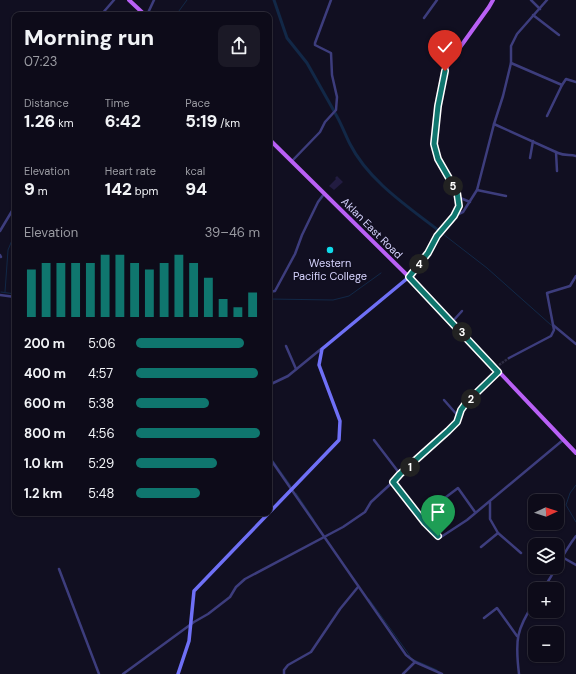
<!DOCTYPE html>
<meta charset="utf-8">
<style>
body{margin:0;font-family:"DM Sans",sans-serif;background:#1b1926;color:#f1f3f6;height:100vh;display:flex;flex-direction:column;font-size:15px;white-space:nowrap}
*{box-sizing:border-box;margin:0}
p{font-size:13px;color:#9a9ba2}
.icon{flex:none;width:22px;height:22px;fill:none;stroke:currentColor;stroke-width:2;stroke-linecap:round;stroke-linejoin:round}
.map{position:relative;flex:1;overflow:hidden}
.side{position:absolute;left:12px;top:12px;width:260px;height:504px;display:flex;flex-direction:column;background:#0d0b19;border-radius:8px;box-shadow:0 1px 3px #0004,0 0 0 1px #2d2b38}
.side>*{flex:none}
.needle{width:26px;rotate:87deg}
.tools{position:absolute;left:528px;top:494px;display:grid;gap:8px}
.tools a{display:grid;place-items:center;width:36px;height:36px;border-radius:8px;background:#0d0b19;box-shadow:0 1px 3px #0004,0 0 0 1px #2d2b38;font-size:20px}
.pin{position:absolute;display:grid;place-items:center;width:34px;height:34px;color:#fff;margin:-41px -17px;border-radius:50% 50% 50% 0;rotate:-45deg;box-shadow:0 0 4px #0007}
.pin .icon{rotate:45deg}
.km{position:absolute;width:20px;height:20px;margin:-10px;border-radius:50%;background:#222;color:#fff;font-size:11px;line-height:20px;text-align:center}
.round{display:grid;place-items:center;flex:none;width:42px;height:42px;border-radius:8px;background:#1b1926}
.head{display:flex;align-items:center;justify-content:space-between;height:68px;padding:0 12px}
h1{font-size:22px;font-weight:800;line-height:30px}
.stats{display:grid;grid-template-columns:repeat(3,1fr);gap:6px;height:68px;padding:4px 12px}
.stats div{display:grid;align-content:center}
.stats b{font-size:17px;font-weight:800}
.stats small{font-size:11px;font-weight:400}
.stats p{font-size:11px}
.chart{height:112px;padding:8px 12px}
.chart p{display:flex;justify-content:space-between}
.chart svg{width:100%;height:72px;margin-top:4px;stroke:#0f766e;stroke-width:6}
ul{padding:0 12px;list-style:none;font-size:13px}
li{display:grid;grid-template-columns:64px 48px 1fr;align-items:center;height:30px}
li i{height:10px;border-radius:5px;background:#0f766e}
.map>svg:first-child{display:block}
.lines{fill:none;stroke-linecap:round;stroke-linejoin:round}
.stream{stroke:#122847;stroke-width:1}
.canal{stroke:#122847;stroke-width:3}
.building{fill:#221c41}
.street-tunnel{stroke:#2e2c42;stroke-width:2.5;stroke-dasharray:2.5 1;stroke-linecap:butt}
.street{stroke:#3d3d7d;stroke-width:2.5}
.secondary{stroke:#6f70f6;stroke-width:3.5}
.primary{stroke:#b960f5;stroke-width:4}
.route-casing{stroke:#fff;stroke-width:8}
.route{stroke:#0f766e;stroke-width:5}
.poi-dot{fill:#0fdbeb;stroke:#110f21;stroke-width:1.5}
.labels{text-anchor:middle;stroke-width:3;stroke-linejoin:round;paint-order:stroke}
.street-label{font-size:11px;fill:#d5d2fc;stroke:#110f21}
.poi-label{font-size:11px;fill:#d5d2fc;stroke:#110f21}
</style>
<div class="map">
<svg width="576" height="674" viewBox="0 0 576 674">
<rect width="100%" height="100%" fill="#110f21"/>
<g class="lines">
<g class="stream">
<polyline points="176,15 187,0"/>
<polyline points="443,234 487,268 551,325"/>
<polyline points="1,292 15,294"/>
<polyline points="5,292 8,250 15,233"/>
<polyline points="269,299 333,300 349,296 381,273"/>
<polyline points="269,455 291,486"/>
<polyline points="576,485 570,493 566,505 576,522"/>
<polyline points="296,493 314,520"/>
<polyline points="369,599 410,656"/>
<polyline points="412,659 437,670"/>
</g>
<g class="canal">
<polyline points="274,0 287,38 307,63 334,111"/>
<path d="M 335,113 C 341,123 345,134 350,144 C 368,180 407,206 438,230"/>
</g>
</g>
<polygon class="building" points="337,176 343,182 334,190 329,186 336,179 335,178"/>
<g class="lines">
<polyline class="street-tunnel" points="499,365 509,358"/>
<g class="street">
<polyline points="531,0 540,9"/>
<polyline points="101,15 114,0"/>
<polyline points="147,15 154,0"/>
<polyline points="533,15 559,35"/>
<polyline points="424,18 437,0"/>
<polyline points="511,63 562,85 566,79 576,82"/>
<polyline points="547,116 562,85"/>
<path d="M 494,124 L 558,153 C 565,156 571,154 576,156"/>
<polyline points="556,152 557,171"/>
<polyline points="530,158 533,141"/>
<polyline points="292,161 320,132 325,122 336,110 337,97 332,75 331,53 315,45 315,43 331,0"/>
<polyline points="477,190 506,196"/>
<polyline points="458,197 470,202"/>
<polyline points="454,216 463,212 477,190 494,124 503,96 511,63 511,46 517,34 547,0"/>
<polyline points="0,231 15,206"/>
<polyline points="0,255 1,257"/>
<polyline points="269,292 275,291 295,254 302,235 318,202 324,194"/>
<polyline points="0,295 15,297"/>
<polyline points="452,322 462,311"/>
<polyline points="553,325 576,344"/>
<polyline points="286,346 296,369"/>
<polyline points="509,358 551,336 554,330 547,293 570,286 576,276"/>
<polyline points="269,385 288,376 321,349"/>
<polyline points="444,400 459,417"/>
<polyline points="374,440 400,474"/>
<polyline points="269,457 406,655 415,662"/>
<polyline points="393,482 425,523 441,537 467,520 563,440"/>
<polyline points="421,516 458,488 475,512"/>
<polyline points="498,533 521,553"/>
<polyline points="481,547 498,533 490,519 490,502"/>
<polyline points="562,557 576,565"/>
<polyline points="59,569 99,674"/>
<path d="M 543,589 C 555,572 563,553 576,536"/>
<polyline points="484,618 497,608 517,636"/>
<polyline points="123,674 194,622 208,614 230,597 236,587 245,579 343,527 365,512 371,502 448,431 457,422 461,410 466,403 498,372"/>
<polyline points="284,674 284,670 288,665 311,652 340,609 358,587"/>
<polyline points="403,674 415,662 442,674"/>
<path d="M 519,674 C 515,640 516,630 535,601"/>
</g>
<polyline class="secondary" points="178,674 189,641 194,591 339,440 340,421 319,365 322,349 409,277"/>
<g class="primary">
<polyline points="129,0 145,15"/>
<polyline points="269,139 409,277 576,453"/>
<polyline points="409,277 425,257 437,236 457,211 459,201 457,192 438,159 435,149 434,138 439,105 442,81 448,64 489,7 493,0"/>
</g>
</g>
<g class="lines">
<g class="route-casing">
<polyline id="route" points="438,536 425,523 393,482 400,474 448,431 457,422 461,410 466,403 498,372 409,277 428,253 437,236 454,216 459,206 457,192 438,159 434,144 438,106 445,71"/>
</g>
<use href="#route" class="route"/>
</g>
<circle class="poi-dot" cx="330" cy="250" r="4"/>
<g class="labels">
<g class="street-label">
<text transform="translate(372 228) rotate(45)" y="4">Aklan East Road</text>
</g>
<g class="poi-label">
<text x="330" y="267">Western<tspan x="330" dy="13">Pacific College</tspan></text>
</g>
</g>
</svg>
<div class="tools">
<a><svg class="needle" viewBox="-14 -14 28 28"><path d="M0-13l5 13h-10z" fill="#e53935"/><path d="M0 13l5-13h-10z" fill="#9a9ba2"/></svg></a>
<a><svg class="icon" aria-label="layers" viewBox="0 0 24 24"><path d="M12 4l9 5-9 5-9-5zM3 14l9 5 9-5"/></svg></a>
<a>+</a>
<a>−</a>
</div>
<div class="pin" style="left:438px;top:536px;background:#1e9e55"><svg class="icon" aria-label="arrive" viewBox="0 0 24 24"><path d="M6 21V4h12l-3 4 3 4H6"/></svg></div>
<div class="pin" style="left:445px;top:71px;background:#d93025"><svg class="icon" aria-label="check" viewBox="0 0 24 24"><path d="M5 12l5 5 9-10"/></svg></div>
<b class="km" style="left:410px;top:467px">1</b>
<b class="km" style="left:471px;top:399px">2</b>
<b class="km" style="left:462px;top:332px">3</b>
<b class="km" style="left:419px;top:264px">4</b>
<b class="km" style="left:453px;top:186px">5</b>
<section class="side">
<div class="head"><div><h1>Morning run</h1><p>07:23</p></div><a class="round"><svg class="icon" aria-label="share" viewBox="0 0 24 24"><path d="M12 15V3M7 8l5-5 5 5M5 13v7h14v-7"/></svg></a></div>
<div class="stats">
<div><p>Distance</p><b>1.26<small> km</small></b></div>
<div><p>Time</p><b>6:42</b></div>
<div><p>Pace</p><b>5:19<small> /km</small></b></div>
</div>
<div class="stats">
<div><p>Elevation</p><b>9<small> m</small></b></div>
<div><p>Heart rate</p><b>142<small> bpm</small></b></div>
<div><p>kcal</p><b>94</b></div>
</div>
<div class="chart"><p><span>Elevation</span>39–46 m</p>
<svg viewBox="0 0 160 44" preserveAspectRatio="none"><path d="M5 44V15M15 44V11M25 44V11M35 44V11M45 44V11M55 44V6M65 44V6M75 44V11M85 44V15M95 44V11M105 44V6M115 44V11M125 44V20M135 44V33M145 44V38M155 44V29"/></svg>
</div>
<ul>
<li><b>200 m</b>5:06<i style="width:87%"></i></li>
<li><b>400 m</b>4:57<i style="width:98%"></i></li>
<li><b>600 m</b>5:38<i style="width:59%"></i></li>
<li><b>800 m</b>4:56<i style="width:100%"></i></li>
<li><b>1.0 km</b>5:29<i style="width:65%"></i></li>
<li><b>1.2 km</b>5:48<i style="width:52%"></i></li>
</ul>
</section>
</div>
